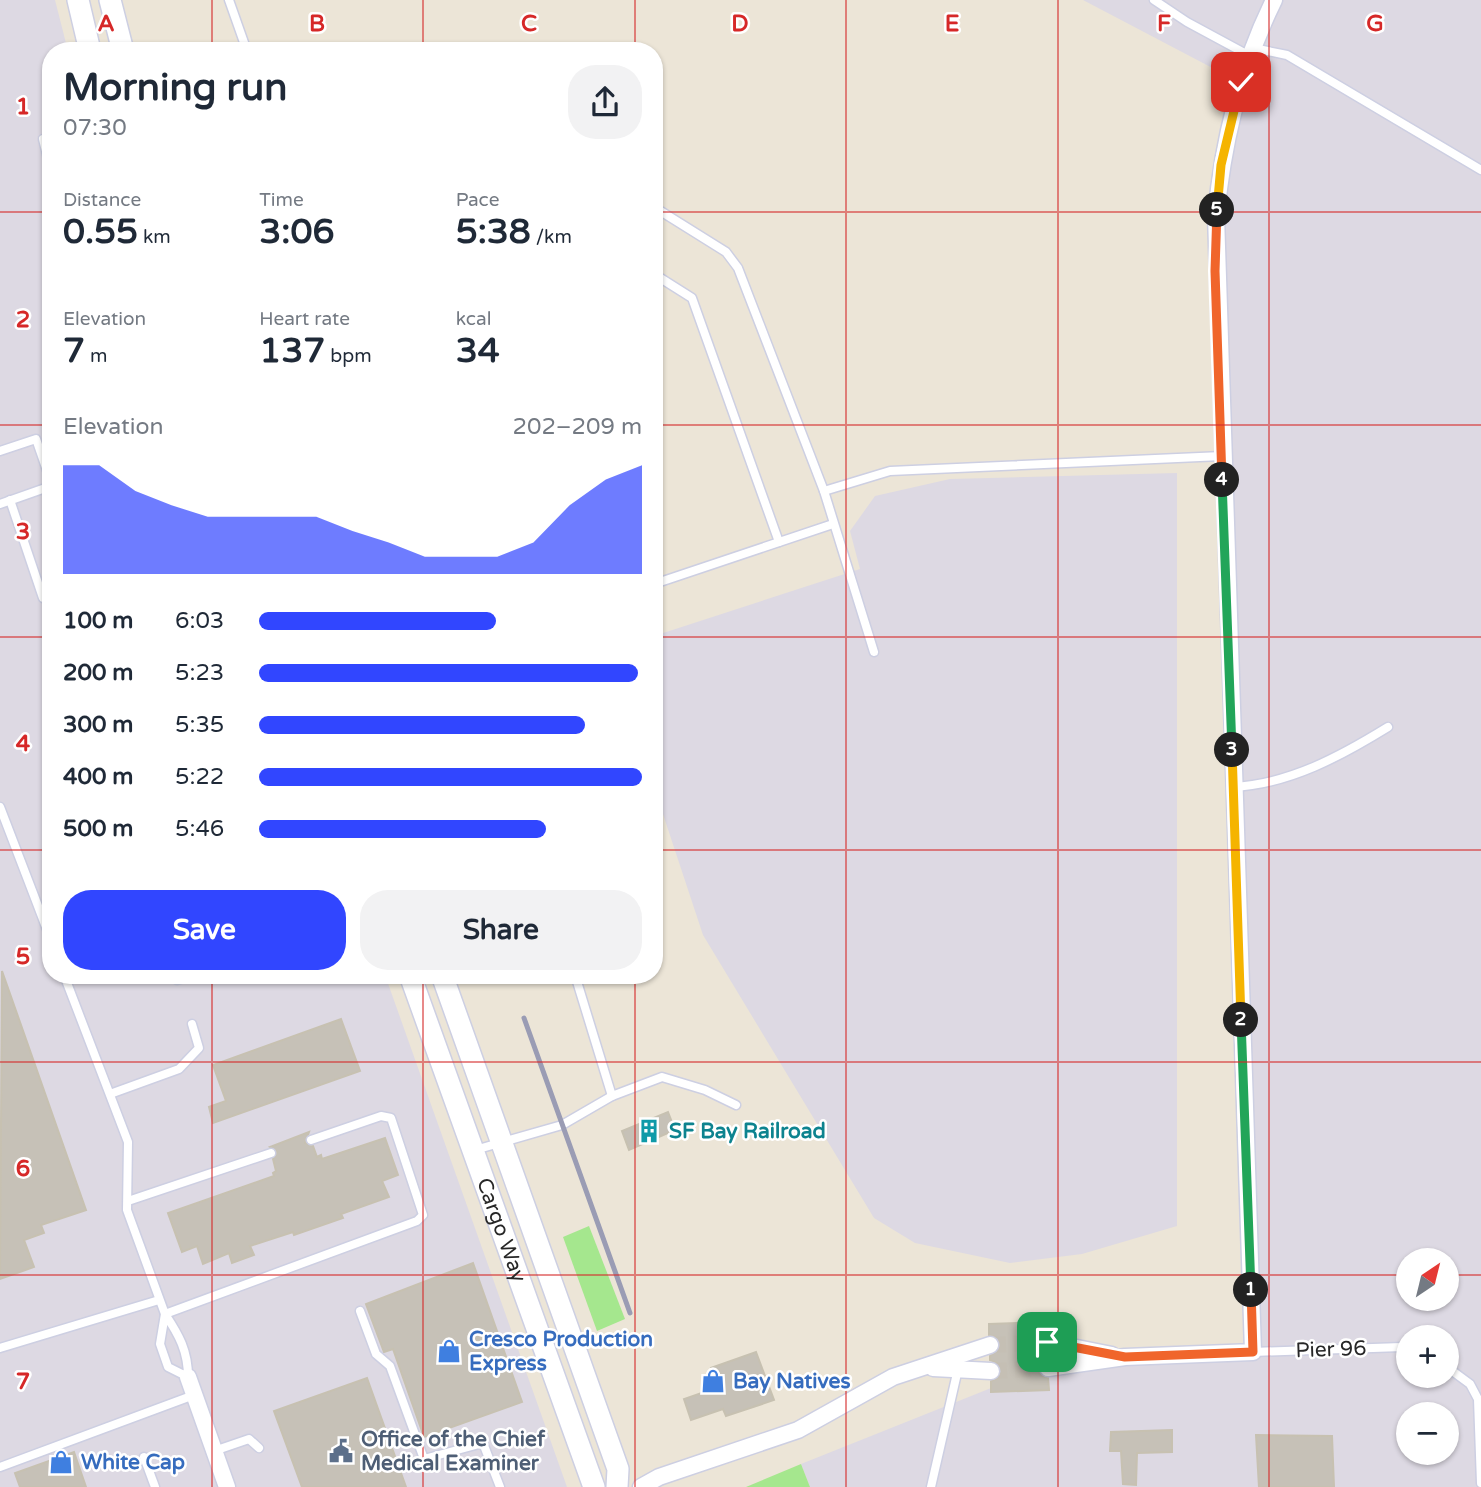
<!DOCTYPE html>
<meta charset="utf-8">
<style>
body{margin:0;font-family:"Varela Round",sans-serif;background:#f2f2f3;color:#1f2937;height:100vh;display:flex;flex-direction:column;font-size:26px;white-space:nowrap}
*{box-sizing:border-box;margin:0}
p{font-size:23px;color:#747a83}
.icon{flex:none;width:38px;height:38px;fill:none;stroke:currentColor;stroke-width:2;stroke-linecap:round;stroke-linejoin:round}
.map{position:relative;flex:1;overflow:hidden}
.panel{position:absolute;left:42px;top:42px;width:621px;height:942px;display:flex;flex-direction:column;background:#fff;border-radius:28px;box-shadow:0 2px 5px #0004}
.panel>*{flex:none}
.needle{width:46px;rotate:35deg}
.fabs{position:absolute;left:1396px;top:1248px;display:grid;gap:14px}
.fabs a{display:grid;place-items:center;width:63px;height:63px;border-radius:50%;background:#fff;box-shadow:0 2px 5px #0004;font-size:35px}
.pin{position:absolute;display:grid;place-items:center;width:60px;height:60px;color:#fff;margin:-30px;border-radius:14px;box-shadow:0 4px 10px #0006}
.km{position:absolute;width:35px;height:35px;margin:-18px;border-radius:50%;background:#222;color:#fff;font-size:19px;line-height:35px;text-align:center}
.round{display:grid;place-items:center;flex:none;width:74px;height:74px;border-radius:28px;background:#f2f2f3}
.head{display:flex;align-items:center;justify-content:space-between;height:119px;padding:0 21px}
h1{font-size:38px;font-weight:800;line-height:52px}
.metrics{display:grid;grid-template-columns:repeat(3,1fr);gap:10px;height:119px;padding:7px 21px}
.metrics div{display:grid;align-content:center}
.metrics b{font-size:35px;font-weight:800}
.metrics small{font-size:19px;font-weight:400}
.metrics p{font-size:19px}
.chart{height:196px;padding:14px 21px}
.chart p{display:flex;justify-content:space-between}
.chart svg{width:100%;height:126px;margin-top:7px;fill:#3146ff;opacity:.7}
.button{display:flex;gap:14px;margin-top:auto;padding:14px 21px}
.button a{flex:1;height:80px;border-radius:28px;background:#3146ff;color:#fff;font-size:28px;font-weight:800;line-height:80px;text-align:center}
.button a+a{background:#f2f2f3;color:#1f2937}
ul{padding:0 21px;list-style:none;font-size:23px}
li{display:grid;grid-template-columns:112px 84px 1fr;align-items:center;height:52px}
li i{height:18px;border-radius:9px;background:#3146ff}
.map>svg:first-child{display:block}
.industrial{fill:#ddd9e3;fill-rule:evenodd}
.green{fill:#a5e78e}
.building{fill:#c6c1b7;stroke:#c7c1b1;stroke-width:2}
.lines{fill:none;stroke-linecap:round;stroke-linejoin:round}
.minor-tunnel{stroke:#c5bfb4;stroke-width:16;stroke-dasharray:16 8;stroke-linecap:butt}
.service-casing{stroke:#cdcfe2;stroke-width:11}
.minor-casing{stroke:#cdcfe2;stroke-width:19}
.secondary-casing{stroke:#cdcfe2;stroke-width:24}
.service{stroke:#fff;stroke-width:8}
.minor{stroke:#fff;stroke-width:16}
.secondary{stroke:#fff;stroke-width:21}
.rail{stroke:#9a9cb4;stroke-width:5}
.split-1-casing{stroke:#fff;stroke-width:14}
.split-2-casing{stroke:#fff;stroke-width:14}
.split-3-casing{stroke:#fff;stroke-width:14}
.split-4-casing{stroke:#fff;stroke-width:14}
.split-5-casing{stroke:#fff;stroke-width:14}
.split-6-casing{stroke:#fff;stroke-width:14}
.split-1{stroke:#f0652b;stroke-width:9}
.split-2{stroke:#22a559;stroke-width:9}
.split-3{stroke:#f5b400;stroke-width:9}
.split-4{stroke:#22a559;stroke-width:9}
.split-5{stroke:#f0652b;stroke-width:9}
.split-6{stroke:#f5b400;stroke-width:9}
.grid{fill:none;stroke:#d62828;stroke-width:2;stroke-opacity:0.55}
.labels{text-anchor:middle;stroke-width:5;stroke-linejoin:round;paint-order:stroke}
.culture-label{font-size:21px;font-weight:bold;fill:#0d838f;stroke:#fff;text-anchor:start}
.street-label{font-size:21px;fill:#272727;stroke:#fff}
.shop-label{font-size:21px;font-weight:bold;fill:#366cbe;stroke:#fff;text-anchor:start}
.service-label{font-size:21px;font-weight:bold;fill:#4e5e75;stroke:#fff;text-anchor:start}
.grid-label{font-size:23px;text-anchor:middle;font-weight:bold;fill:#d62828;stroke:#fff;stroke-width:5;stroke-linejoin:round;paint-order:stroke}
</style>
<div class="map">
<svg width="1481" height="1487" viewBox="0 0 1481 1487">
<rect width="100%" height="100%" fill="#ece5d7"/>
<g class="industrial">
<polygon points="0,0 55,0 68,51 51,51 51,975 385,975 567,1487 0,1487"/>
<path d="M 1083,0 L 1481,0 L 1481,1487 L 810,1487 L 801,1464 L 1076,1354 L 1253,1352 L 1220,176 L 1241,83 ZM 1409,1260 L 1447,1260 L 1447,1298 L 1409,1298 ZM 1409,1337 L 1447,1337 L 1447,1376 L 1409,1376 ZM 1409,1414 L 1447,1414 L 1447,1452 L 1409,1452 Z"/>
<polygon points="1177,473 1177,1226 1082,1254 1010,1263 915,1243 874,1218 703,935 655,790 654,636 860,569 850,531 875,496 950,479"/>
</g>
<g class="green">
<polygon points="589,1226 625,1319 597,1331 563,1237"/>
<polygon points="801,1464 810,1487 746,1487"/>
</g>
<g class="building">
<polygon points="2,971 86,1210 41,1225 44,1233 24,1240 34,1267 0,1279"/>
<polygon points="341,1019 360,1071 213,1123 209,1107 226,1101 213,1065"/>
<polygon points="668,1112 675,1130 629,1150 622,1131"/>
<polygon points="309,1132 305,1143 313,1146 317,1157 321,1155 322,1159 385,1138 398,1175 382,1181 389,1197 341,1214 343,1218 294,1235 293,1232 250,1246 254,1255 232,1263 229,1253 203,1264 197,1246 182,1252 168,1213 274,1176 273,1173 276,1171 273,1159 277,1152 270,1147"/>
<polygon points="473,1263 522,1402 424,1437 393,1349 384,1352 366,1304"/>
<polygon points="1046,1322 1046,1332 1037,1341 1047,1357 1041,1360 1038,1369 1040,1375 1048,1378 1049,1390 991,1392 991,1381 999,1377 1001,1371 997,1363 990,1360 990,1356 1000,1346 997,1338 989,1335 989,1324"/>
<polygon points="756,1352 774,1400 726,1416 723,1409 691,1420 684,1399 716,1388 711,1368"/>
<polygon points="367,1378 406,1487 302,1487 274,1411"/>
<polygon points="1172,1430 1172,1452 1137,1453 1136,1485 1123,1484 1121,1451 1110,1451 1111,1432"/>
<polygon points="1256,1435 1332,1436 1334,1487 1259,1487"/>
<polygon points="74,1452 86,1487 20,1487 15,1473"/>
</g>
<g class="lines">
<g class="minor-tunnel">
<polyline points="990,1345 1047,1342"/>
<polyline points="991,1371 1048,1368"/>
</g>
<g class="service-casing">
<g id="service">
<polyline points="229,0 247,51"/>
<polyline points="1154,0 1187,22 1250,56"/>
<polyline points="1253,48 1287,55 1481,170"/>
<polyline points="43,139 51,171"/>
<polyline points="654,207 726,252 738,268 824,491"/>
<polyline points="654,274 692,298 779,542"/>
<polyline points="0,451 36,439 51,482"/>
<polyline points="10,500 43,598"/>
<polyline points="0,504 51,486"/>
<polyline points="654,584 833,524"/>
<polyline points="874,652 824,491 890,471 1222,456"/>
<path d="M 1233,787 C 1290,784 1341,756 1388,727"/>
<polyline points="0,807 51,940"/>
<polyline points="64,975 128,1142 127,1210 165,1314 417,1221 423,1215 391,1118 381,1116 311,1140"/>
<polyline points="575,975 612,1096"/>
<polyline points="177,980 193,975"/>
<polyline points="110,1094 179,1069 199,1048 192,1024"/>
<polyline points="475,1150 562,1125 612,1096 662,1077 705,1090 736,1105"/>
<polyline points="128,1201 271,1153"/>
<polyline points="360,1311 376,1354 390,1366 424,1459 483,1443 500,1487"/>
<path d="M 165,1314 C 179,1335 188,1351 188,1377 L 168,1367 L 160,1344 Z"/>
<polyline points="0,1348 159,1300"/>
<polyline points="1253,1352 1402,1347 1409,1349"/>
<polyline points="1447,1367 1470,1384 1478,1399 1481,1483"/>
<polyline points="214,1451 249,1439 259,1448"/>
<polyline points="144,1457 155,1487"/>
<polyline points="0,1467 194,1395"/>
<polyline points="931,1487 958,1369"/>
</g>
</g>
<g class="minor-casing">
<g id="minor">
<polyline points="1047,1342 1112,1355"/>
<polyline points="933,1368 991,1371"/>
<path d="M 1048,1368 L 1125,1357 L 1253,1352 L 1216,216 C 1223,140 1240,69 1274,0"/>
<polyline points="188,1377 227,1487"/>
<polyline points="641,1487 659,1477 798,1430 893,1377 990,1345"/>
</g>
</g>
<g class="secondary-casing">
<g id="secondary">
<polyline points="78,0 90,51"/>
<polyline points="110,0 123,51"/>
<path id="s1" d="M 410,975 L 594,1487"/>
<polyline points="442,975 618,1469 617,1487"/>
</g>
</g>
<use href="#service" class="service"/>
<use href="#minor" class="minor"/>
<use href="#secondary" class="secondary"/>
<polyline class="rail" points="524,1018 630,1313"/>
</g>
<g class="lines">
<g class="split-1-casing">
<polyline id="split-1" points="1047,1342 1125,1357 1253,1352 1251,1290"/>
</g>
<g class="split-2-casing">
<polyline id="split-2" points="1241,1020 1251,1290"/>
</g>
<g class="split-3-casing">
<polyline id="split-3" points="1232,750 1241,1020"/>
</g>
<g class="split-4-casing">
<polyline id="split-4" points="1222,480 1232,750"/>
</g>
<g class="split-5-casing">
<polyline id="split-5" points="1217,210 1215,271 1222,480"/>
</g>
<g class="split-6-casing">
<polyline id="split-6" points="1217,210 1221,165 1241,82"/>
</g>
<use href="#split-1" class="split-1"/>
<use href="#split-2" class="split-2"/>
<use href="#split-3" class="split-3"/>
<use href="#split-4" class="split-4"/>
<use href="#split-5" class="split-5"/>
<use href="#split-6" class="split-6"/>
</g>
<path class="grid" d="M 212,0 L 212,51M 423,0 L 423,51M 635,0 L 635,51M 846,0 L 846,1487M 1058,0 L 1058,1487M 1269,0 L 1269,1487M 0,212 L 51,212M 654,212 L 1481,212M 0,425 L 51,425M 654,425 L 1481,425M 0,637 L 51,637M 654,637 L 1481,637M 0,850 L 51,850M 654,850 L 1481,850M 212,975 L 212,1487M 423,975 L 423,1487M 635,975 L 635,1487M 0,1062 L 1481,1062M 0,1275 L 1409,1275M 1447,1275 L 1481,1275"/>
<defs>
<g id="building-bare" transform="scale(1.89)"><path d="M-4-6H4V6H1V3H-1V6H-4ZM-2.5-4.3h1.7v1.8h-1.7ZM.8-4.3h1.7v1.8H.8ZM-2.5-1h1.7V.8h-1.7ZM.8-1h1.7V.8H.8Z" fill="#0f9aa8" stroke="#fff" stroke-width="2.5" paint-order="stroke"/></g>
<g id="shop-bare" transform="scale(1.89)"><path d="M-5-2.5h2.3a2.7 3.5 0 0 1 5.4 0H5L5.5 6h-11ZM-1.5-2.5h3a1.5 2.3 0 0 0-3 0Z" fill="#3f7fe0" stroke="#fff" stroke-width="2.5" paint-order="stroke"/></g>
<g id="civic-bare" transform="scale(1.89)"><path d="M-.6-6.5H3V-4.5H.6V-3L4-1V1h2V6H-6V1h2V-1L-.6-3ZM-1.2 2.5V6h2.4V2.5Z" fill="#5c6f8a" stroke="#fff" stroke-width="2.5" paint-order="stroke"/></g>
</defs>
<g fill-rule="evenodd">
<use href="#building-bare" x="649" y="1131"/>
<use href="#shop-bare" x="449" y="1351"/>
<use href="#shop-bare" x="713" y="1381"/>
<use href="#civic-bare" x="341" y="1451"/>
<use href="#shop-bare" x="61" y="1462"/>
</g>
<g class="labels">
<g class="culture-label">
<text x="669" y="1138">SF Bay Railroad</text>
</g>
<g class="street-label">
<text dy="7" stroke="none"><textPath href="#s1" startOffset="271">Cargo Way</textPath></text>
<text transform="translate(1331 1349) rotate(-2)" y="7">Pier 96</text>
</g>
<g class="shop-label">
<text x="469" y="1346">Cresco Production<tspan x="469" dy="24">Express</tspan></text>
<text x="733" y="1388">Bay Natives</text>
<text x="81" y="1469">White Cap</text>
</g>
<g class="service-label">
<text x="361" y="1446">Office of the Chief<tspan x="361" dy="24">Medical Examiner</tspan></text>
</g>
</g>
<g class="grid-label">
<text x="106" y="31">A</text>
<text x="317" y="31">B</text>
<text x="529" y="31">C</text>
<text x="740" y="31">D</text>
<text x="952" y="31">E</text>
<text x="1164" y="31">F</text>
<text x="1375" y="31">G</text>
<text x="23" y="114">1</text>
<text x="23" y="327">2</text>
<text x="23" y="539">3</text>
<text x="23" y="751">4</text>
<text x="23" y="964">5</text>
<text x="23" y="1176">6</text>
<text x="23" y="1389">7</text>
</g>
</svg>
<div class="fabs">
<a><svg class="needle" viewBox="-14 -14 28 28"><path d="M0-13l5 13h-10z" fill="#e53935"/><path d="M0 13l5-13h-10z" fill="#747a83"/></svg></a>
<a>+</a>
<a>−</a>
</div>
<div class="pin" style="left:1047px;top:1342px;background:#1e9e55"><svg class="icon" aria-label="arrive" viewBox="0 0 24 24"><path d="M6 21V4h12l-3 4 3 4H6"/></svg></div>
<div class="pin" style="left:1241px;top:82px;background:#d93025"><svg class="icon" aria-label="check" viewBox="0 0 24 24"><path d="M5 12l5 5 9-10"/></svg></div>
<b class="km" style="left:1251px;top:1290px">1</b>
<b class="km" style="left:1241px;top:1020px">2</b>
<b class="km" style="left:1232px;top:750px">3</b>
<b class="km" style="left:1222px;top:480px">4</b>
<b class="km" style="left:1217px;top:210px">5</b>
<section class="panel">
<div class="head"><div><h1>Morning run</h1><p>07:30</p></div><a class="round"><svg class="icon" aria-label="share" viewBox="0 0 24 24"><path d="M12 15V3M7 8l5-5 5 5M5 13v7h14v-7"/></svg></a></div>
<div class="metrics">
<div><p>Distance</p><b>0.55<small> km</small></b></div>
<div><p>Time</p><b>3:06</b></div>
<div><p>Pace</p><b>5:38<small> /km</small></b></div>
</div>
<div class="metrics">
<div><p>Elevation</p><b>7<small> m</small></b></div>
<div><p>Heart rate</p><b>137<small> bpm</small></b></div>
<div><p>kcal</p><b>34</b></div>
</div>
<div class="chart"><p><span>Elevation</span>202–209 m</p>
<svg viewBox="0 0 160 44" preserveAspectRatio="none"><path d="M0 44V6L10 6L20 15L30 20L40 24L50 24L60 24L70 24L80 29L90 33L100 38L110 38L120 38L130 33L140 20L150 11L160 6V44z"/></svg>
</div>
<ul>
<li><b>100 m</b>6:03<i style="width:62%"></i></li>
<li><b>200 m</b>5:23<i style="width:99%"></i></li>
<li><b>300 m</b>5:35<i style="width:85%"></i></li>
<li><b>400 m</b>5:22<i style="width:100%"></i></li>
<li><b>500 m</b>5:46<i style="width:75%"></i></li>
</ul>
<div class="button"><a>Save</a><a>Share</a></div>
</section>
</div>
